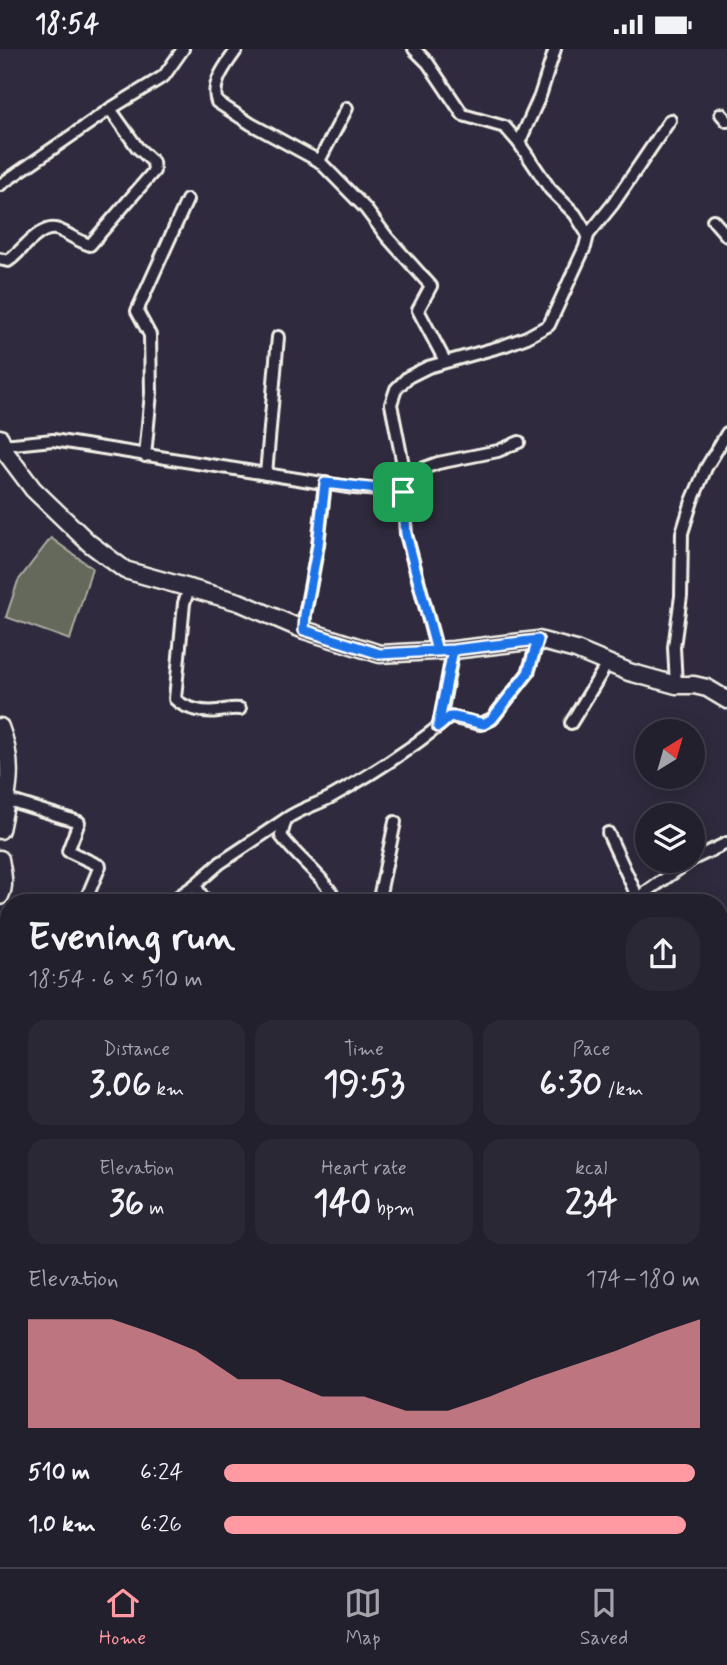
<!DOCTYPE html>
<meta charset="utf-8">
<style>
body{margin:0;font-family:Mynerve,sans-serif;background:#2b2836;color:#f1f3f6;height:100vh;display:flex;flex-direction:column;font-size:26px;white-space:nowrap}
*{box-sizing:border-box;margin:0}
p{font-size:23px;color:#a3a3aa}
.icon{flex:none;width:38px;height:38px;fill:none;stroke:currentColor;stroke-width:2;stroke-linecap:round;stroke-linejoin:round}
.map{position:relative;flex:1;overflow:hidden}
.sheet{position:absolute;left:0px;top:845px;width:728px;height:674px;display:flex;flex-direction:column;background:#23202e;border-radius:28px 28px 0 0;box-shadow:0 4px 18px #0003,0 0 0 2px #403e4a}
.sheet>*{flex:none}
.needle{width:46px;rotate:37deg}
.controls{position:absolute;left:635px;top:670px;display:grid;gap:14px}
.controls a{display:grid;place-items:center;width:70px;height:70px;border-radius:50%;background:#23202e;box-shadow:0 4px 18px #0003,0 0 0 2px #403e4a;font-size:35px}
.pin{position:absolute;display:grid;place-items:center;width:60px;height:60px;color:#fff;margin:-30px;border-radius:14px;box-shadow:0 4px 10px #0006}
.round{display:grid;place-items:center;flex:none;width:74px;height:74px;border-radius:28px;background:#2b2836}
.overview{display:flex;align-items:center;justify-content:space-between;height:119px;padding:0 28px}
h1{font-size:38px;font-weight:800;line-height:52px}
.stats{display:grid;grid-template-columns:repeat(3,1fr);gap:10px;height:119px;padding:7px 28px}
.stats div{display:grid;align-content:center;border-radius:18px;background:#2b2836;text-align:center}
.stats b{font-size:35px;font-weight:800}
.stats small{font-size:19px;font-weight:400}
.stats p{font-size:19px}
.chart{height:196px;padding:14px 28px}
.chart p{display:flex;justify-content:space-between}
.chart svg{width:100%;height:126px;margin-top:7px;fill:#ff9aa2;opacity:.7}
ul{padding:0 28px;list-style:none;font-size:23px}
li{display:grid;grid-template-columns:112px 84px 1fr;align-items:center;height:52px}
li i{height:18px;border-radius:9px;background:#ff9aa2}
.status{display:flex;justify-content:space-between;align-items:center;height:49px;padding:0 35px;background:#23202e;direction:ltr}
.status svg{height:19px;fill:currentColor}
.tabs{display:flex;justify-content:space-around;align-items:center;height:98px;border-top:2px solid #403e4a;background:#23202e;font-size:19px;color:#a3a3aa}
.tabs a{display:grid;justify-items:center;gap:4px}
.tabs .selected{color:#ff9aa2}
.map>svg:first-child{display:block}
.green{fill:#65695b;stroke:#acada2;stroke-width:2}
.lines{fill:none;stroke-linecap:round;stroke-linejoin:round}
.street-casing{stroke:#f4f1e8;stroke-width:16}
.secondary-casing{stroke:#f4f1e8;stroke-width:21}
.street{stroke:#2f2a3d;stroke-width:10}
.secondary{stroke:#2f2a3d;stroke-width:16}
.route-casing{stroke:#fff;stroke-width:14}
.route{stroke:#1a73e8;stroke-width:9}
</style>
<div class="status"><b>18:54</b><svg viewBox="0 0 49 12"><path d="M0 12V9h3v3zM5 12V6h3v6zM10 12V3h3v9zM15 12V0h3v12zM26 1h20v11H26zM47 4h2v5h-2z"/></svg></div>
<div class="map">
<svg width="727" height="1518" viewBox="0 0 727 1518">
<rect width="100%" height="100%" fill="#2f2a3d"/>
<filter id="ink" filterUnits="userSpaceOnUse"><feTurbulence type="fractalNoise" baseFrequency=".0143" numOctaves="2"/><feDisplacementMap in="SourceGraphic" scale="14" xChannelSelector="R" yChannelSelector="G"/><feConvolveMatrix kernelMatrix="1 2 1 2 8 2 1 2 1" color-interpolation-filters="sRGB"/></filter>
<g filter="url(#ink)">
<polygon class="green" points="51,489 92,519 70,591 6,568 18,532"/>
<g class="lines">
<g class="street-casing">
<g id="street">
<path d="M 237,0 C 227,15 210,34 217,53 L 251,75 L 319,112 L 365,159 L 387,188 L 431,237 L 418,261 L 445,312"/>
<polyline points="721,65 727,72"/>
<polyline points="519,94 540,47 555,0"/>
<polyline points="319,112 347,59"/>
<polyline points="0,136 110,60 164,27 183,0"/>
<polyline points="713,171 727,187"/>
<polyline points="588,186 613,155 670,71"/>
<path d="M 0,210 L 8,212 L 12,209 C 24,199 42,174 59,181 C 70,186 78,192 90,196 L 154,122 L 153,113 L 137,98 L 110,60"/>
<polyline points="3,396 53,391 354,439 403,443 405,426 438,414 498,402 519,393"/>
<polyline points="145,407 151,344 150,286 137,262 187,151"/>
<polyline points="266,425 278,288"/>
<polyline points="405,426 391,355 396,340 408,328 428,318 503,297 527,288 549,276 585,198 588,186 575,165 550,140 519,94 505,78 463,66 428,14 414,0"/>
<polyline points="403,443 406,485 437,602"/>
<path d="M 189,540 L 184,554 L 175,650 C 185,660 204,664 218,662 C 226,661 231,659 240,660"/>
<polyline points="304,581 305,566 318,496 325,434"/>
<polyline points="676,636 674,598 681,547 682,484 692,452 706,419 727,384"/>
<polyline points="571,674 607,615"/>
<polyline points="439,677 453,601"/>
<polyline points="5,750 79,773 68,802 100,817 87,848 99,854"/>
<polyline points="608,784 638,849 690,812"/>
<polyline points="693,810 727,794"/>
<polyline points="195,836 220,814 286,770"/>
<polyline points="169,854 195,836 206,854"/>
<path d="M 338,854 C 322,825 300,812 281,787 L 286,770 C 300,760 316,756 331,748 C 374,724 412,700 450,668 L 480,675 L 492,670 L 528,624 L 538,591"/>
<polyline points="378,854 395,773"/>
<polyline points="0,892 9,903"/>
<polyline points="0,1046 9,1046"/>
<polyline points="0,1125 9,1121"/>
<polyline points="719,1270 727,1278"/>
<polyline points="719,1345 727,1338"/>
<polyline points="0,1458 9,1468"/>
<polyline points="719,1503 727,1500"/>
<polyline points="505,1510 521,1518"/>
<polyline points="683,1518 702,1510"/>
</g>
</g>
<g class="secondary-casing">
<g id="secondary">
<polyline points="0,389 6,404 33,440 89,494 125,521 239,553 304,581 380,605 453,601 538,591 576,601 629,623 676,636 694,636 707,639 727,651"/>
<path d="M 0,678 C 15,716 8,742 0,781"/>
<path d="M 0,810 C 2,823 6,835 0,847"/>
<polyline points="0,1025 9,1027"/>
<polyline points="160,1518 162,1510"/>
</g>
</g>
<use href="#street" class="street"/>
<use href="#secondary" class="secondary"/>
</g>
</g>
<g class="lines" filter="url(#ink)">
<g class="route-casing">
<polyline id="route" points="403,443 325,434 318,496 305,566 304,581 380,605 453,601 538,591 528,624 492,670 484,675 454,668 450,668 438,678 453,601 437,602 406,485 403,443"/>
</g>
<use href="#route" class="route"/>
</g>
</svg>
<div class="controls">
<a><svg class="needle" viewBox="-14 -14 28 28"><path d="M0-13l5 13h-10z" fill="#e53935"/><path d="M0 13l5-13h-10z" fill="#a3a3aa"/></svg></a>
<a><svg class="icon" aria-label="layers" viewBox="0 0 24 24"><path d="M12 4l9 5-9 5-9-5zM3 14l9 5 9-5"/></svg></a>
</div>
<div class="pin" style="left:403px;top:443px;background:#1e9e55"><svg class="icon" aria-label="arrive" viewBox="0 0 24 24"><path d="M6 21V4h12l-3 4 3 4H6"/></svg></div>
<section class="sheet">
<div class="overview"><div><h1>Evening run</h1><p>18:54 · 6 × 510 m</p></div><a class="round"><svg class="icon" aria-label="share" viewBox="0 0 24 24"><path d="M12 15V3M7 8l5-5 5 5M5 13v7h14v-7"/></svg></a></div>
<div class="stats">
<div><p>Distance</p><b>3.06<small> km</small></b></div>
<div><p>Time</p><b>19:53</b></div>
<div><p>Pace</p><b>6:30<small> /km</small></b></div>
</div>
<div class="stats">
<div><p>Elevation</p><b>36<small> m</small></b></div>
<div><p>Heart rate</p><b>140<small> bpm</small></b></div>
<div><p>kcal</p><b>234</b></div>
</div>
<div class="chart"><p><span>Elevation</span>174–180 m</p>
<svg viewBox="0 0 160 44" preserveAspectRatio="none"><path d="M0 44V6L10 6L20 6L30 11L40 17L50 27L60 27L70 33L80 33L90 38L100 38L110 33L120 27L130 22L140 17L150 11L160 6V44z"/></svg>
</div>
<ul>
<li><b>510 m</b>6:24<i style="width:99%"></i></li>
<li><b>1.0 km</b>6:26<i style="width:97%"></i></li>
</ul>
</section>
</div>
<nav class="tabs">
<a class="selected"><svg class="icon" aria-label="home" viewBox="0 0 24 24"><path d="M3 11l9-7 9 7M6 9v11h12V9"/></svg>Home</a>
<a><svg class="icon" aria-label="map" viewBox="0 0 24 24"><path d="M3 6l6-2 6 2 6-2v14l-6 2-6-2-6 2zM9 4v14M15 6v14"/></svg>Map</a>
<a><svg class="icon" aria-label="saved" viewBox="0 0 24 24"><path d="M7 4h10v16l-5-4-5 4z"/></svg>Saved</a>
</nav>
